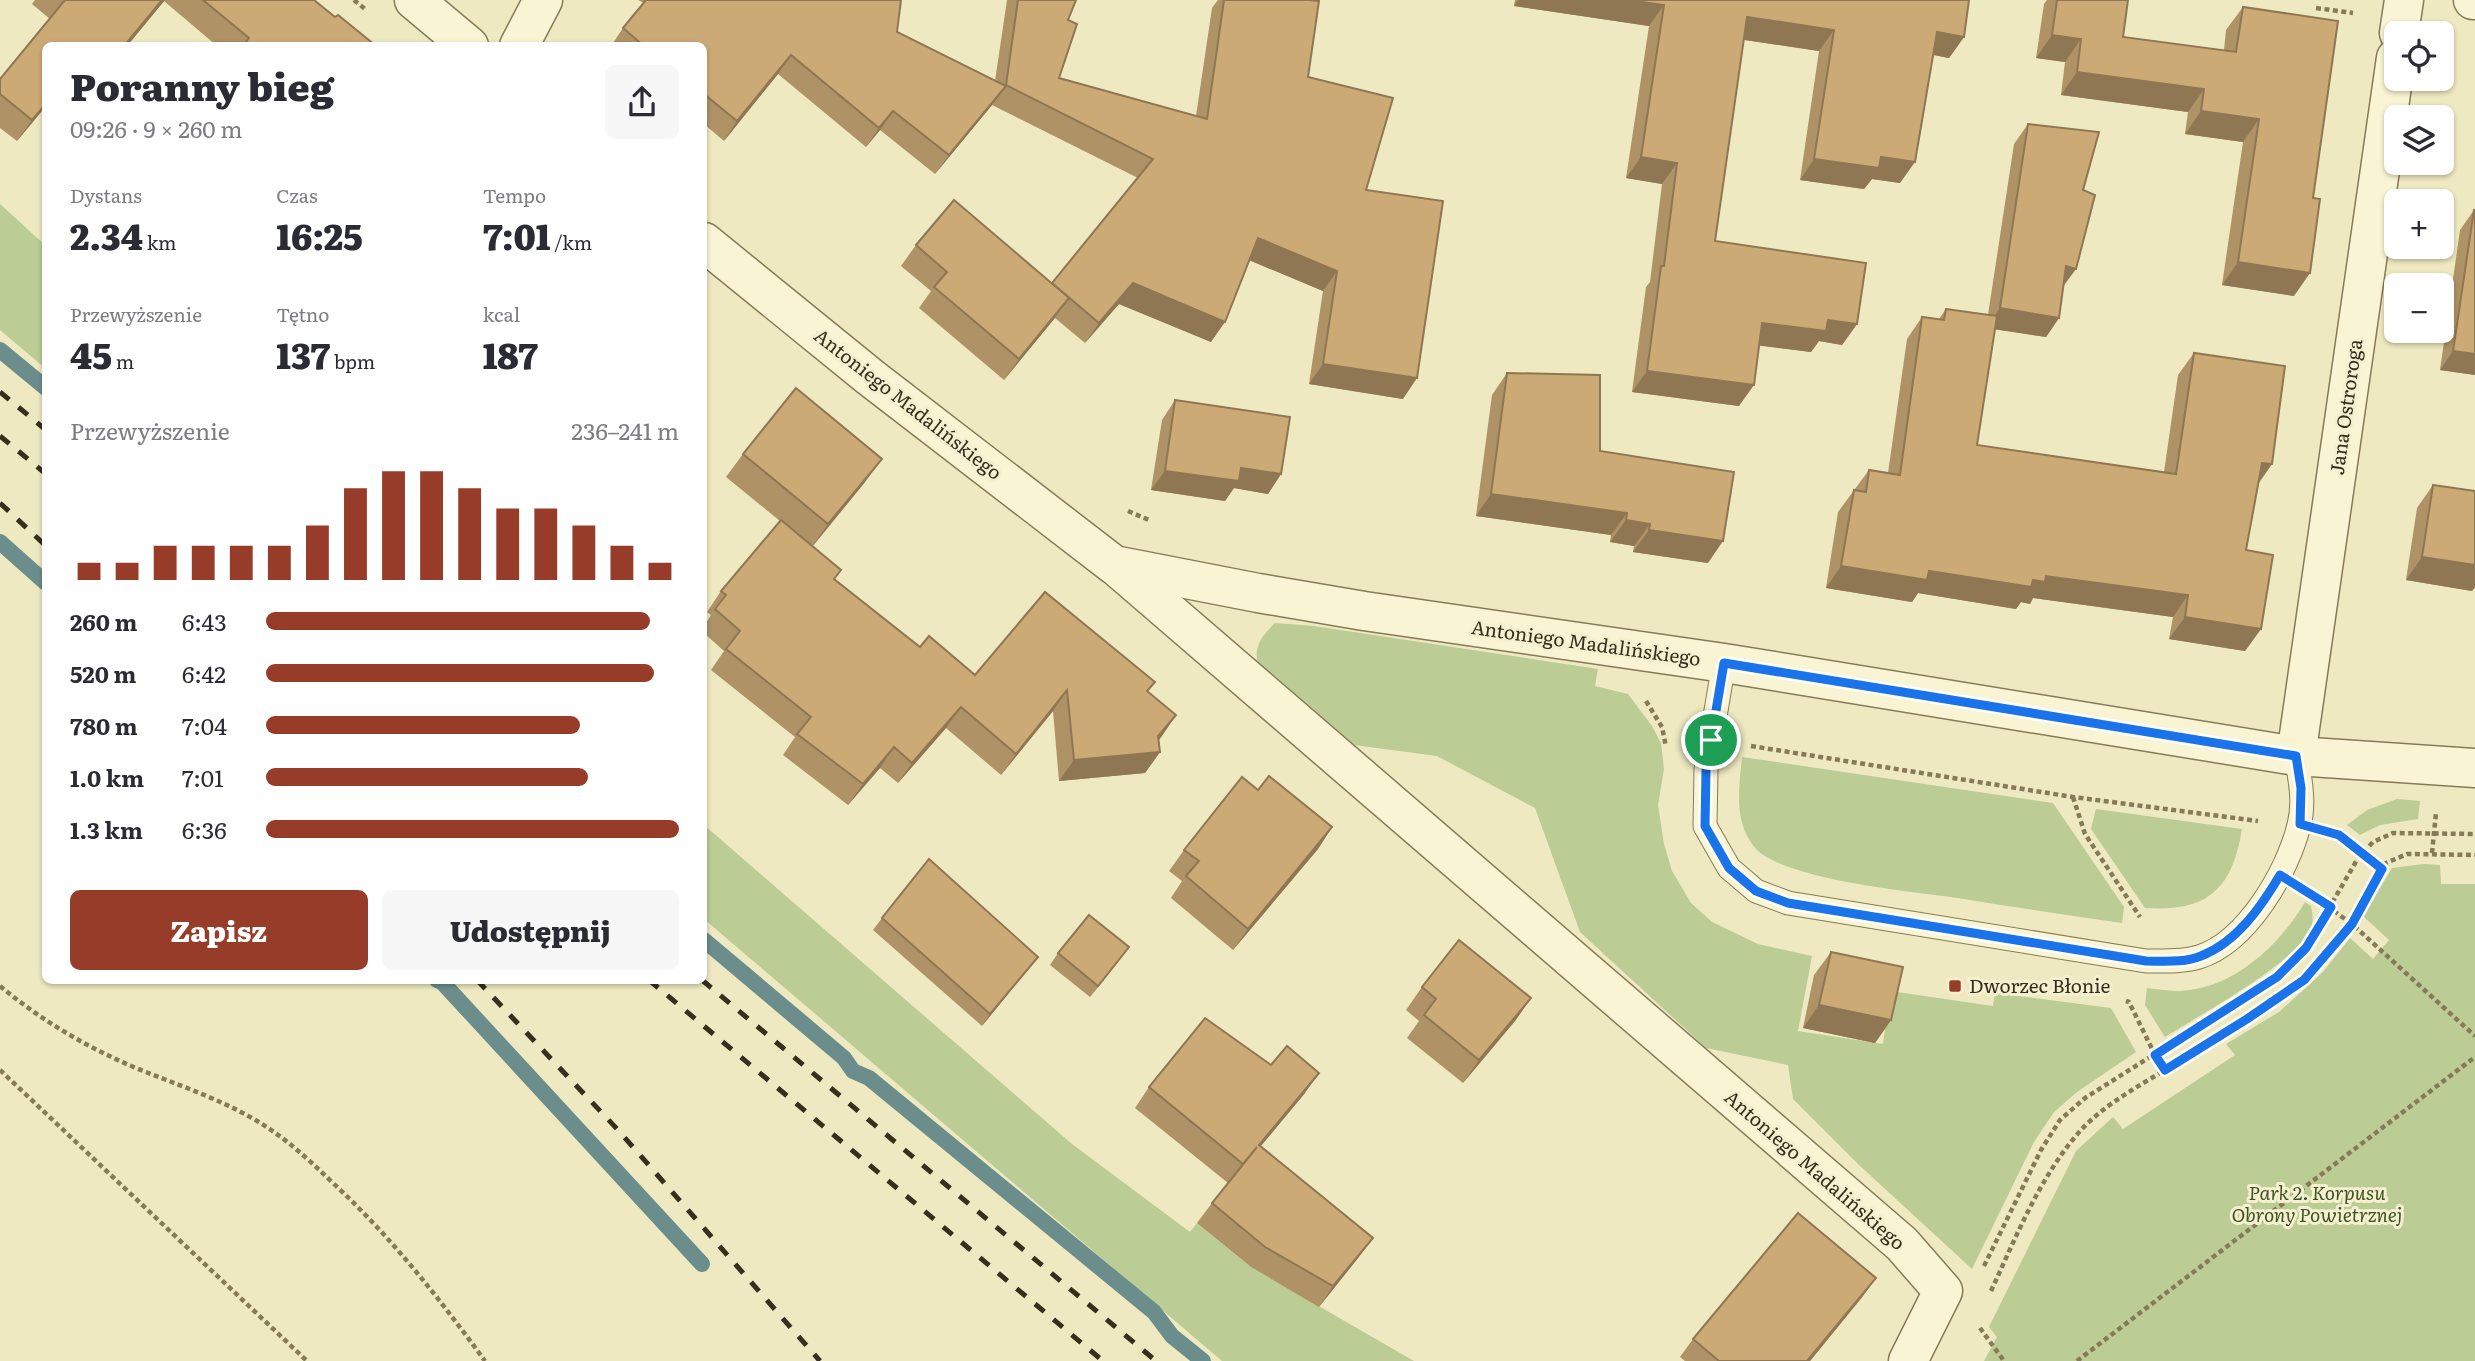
<!DOCTYPE html>
<html lang="pl">
<meta charset="utf-8">
<style>
body{margin:0;font-family:Literata,serif;background:#f7f7f7;color:#2b2b33;height:100vh;display:flex;flex-direction:column;font-size:26px;white-space:nowrap}
*{box-sizing:border-box;margin:0}
p{font-size:23px;color:#7c7c81}
.icon{flex:none;width:38px;height:38px;fill:none;stroke:currentColor;stroke-width:2;stroke-linecap:round;stroke-linejoin:round}
.map{position:relative;flex:1;overflow:hidden}
.sheet{position:absolute;left:42px;top:42px;width:665px;height:942px;display:flex;flex-direction:column;background:#fff;border-radius:10px;box-shadow:0 2px 5px #0004}
.sheet>*{flex:none}
.buttons{position:absolute;left:2384px;top:21px;display:grid;gap:14px}
.buttons a{display:grid;place-items:center;width:70px;height:70px;border-radius:10px;background:#fff;box-shadow:0 2px 5px #0004;font-size:35px}
.pin{position:absolute;display:grid;place-items:center;width:60px;height:60px;color:#fff;margin:-30px;border:4px solid #fff;border-radius:50%;box-shadow:0 2px 7px #0007}
.round{display:grid;place-items:center;flex:none;width:74px;height:74px;border-radius:10px;background:#f7f7f7}
.summary{display:flex;align-items:center;justify-content:space-between;height:119px;padding:0 28px}
h1{font-size:38px;font-weight:800;line-height:52px}
.figures{display:grid;grid-template-columns:repeat(3,1fr);gap:10px;height:119px;padding:7px 28px}
.figures div{display:grid;align-content:center}
.figures b{font-size:35px;font-weight:800}
.figures small{font-size:19px;font-weight:400}
.figures p{font-size:19px}
.chart{height:196px;padding:14px 28px}
.chart p{display:flex;justify-content:space-between}
.chart svg{width:100%;height:126px;margin-top:7px;stroke:#963c28;stroke-width:6}
.cta{display:flex;gap:14px;margin-top:auto;padding:14px 28px}
.cta a{flex:1;height:80px;border-radius:10px;background:#963c28;color:#fff;font-size:28px;font-weight:800;line-height:80px;text-align:center}
.cta a+a{background:#f7f7f7;color:#2b2b33}
ul{padding:0 28px;list-style:none;font-size:23px}
li{display:grid;grid-template-columns:112px 84px 1fr;align-items:center;height:52px}
li i{height:18px;border-radius:9px;background:#963c28}
.map>svg:first-child{display:block}
.green{fill:#bbcc95}
.lines{fill:none;stroke-linecap:round;stroke-linejoin:round}
.stream{stroke:#6b8e8c;stroke-width:16}
.lane-casing{stroke:#877a58;stroke-width:25}
.street-casing{stroke:#877a58;stroke-width:41}
.path{stroke:#877a58;stroke-width:4.5;stroke-dasharray:5 3.5;stroke-linecap:butt}
.lane{stroke:#f9f5d4;stroke-width:23}
.street{stroke:#f9f5d4;stroke-width:38}
.rail{stroke:#372e1d;stroke-width:5;stroke-dasharray:12 12;stroke-linecap:butt}
.wall{fill:#af9265}
.shaded-wall{fill:#8f7753}
.building{fill:#ccaa76;stroke:#8f7753;stroke-width:2}
.route-casing{stroke:#fff;stroke-width:14}
.route{stroke:#1a73e8;stroke-width:9}
.poi-dot{fill:#963c28;stroke:#f5f1d0;stroke-width:2.5}
.labels{text-anchor:middle;stroke-width:6;stroke-linejoin:round;paint-order:stroke}
.street-label{font-size:19px;fill:#372e1d;stroke:#f5f1d0}
.poi-label{font-size:19px;fill:#372e1d;stroke:#f5f1d0;text-anchor:start}
.park-label{font-size:19px;font-style:italic;fill:#3e5323;stroke:#f5f1d0}
</style>
<div class="map">
<svg width="2475" height="1361" viewBox="0 0 2475 1361">
<rect width="100%" height="100%" fill="#eee9c1"/>
<g class="green">
<polygon points="0,204 45,245 45,368 0,330"/>
<path d="M 1275,623 L 1314,626 L 1598,669 L 1595,686 L 1628,694 L 1652,726 L 1661,743 L 1664,769 L 1658,805 L 1664,844 L 1672,871 L 1691,903 L 1712,922 L 1758,944 L 1812,956 L 1798,1031 L 1883,1044 L 1890,991 L 1993,1006 L 1995,993 L 2111,1008 L 2136,1052 L 2077,1092 L 2054,1112 L 2034,1142 L 1972,1269 L 1858,1164 L 1793,1099 L 1788,1065 L 1706,1048 L 1580,932 L 1535,808 L 1437,756 L 1354,745 L 1260,671 C 1252,649 1259,639 1275,623 Z"/>
<path d="M 1742,757 L 2053,803 L 2124,907 L 2122,923 C 2067,915 2012,907 1958,898 C 1913,892 1786,880 1756,849 C 1733,823 1739,789 1742,757 Z"/>
<polygon points="2397,799 2420,801 2418,819 2380,825 2360,835 2347,825 2367,810"/>
<path d="M 2096,809 L 2242,829 C 2232,890 2207,912 2145,908 L 2091,829 Z"/>
<polygon points="704,825 1072,1144 1190,1232 1197,1223 1251,1267 1414,1361 1222,1361 704,919"/>
<polygon points="2424,864 2440,865 2441,884 2475,884 2475,1361 1984,1361 1997,1337 1989,1327 2076,1151 2113,1117 2123,1129 2235,1055 2226,1044 2279,1012 2323,972 2350,938 2373,959 2389,940 2363,916 2392,868"/>
<path d="M 2305,902 L 2311,906 C 2313,915 2314,924 2309,932 C 2288,968 2201,1014 2165,1037 L 2145,1005 L 2147,988 C 2158,989 2169,991 2180,991 C 2233,989 2279,946 2305,902 Z"/>
</g>
<g class="lines">
<g class="stream">
<polyline points="0,350 46,388"/>
<polyline points="0,542 46,583"/>
<polyline points="704,940 844,1058 853,1071 869,1078 1154,1312 1172,1336 1203,1361"/>
<polyline points="437,980 442,982 702,1264"/>
</g>
<g class="lane-casing">
<path id="lane" d="M 1724,663 L 1706,770 L 1705,826 L 1729,868 L 1756,891 L 1788,903 L 2146,961 C 2163,961 2182,962 2199,957 C 2247,942 2288,871 2299,825 C 2305,803 2300,778 2296,756"/>
</g>
<g class="street-casing">
<g id="street">
<polyline points="414,0 469,46"/>
<polyline points="2473,0 2475,0"/>
<polyline points="2399,33 2404,0"/>
<polyline points="519,46 543,0"/>
<polyline points="704,242 870,377 1114,565 1258,593 1364,611 1724,663 2296,756 2475,768"/>
<polyline points="1117,567 1902,1244 1943,1291 1908,1361"/>
<polyline points="2296,756 2396,58"/>
</g>
</g>
<g class="path">
<polyline points="354,0 365,9"/>
<polyline points="2316,8 2353,13"/>
<polyline points="1128,511 1149,520"/>
<polyline points="1646,701 1662,727 1666,747"/>
<polyline points="1751,746 2073,797 2258,821"/>
<polyline points="2073,797 2085,834 2140,917"/>
<polyline points="2339,835 2382,869"/>
<polyline points="2432,853 2436,813"/>
<polyline points="2313,896 2352,924 2475,1036"/>
<path d="M 0,986 C 41,1020 86,1047 136,1068 C 175,1084 215,1097 252,1118 C 285,1137 307,1158 334,1184 C 391,1237 439,1298 485,1361"/>
<polyline points="0,1070 307,1361"/>
<polyline points="2165,1070 2247,1019 2304,980 2352,924 2386,863 2407,854 2475,855"/>
<polyline points="1984,1266 2041,1150 2060,1120 2085,1098 2277,977 2306,948 2358,858 2373,842 2393,833 2475,834"/>
<path d="M 1991,1291 C 2017,1235 2040,1176 2081,1130 C 2104,1105 2137,1087 2165,1070 L 2155,1055 L 2129,1002 L 2126,1001"/>
<polyline points="1980,1328 2004,1361"/>
<polyline points="2077,1361 2475,1057"/>
</g>
<use href="#lane" class="lane"/>
<use href="#street" class="street"/>
<g class="rail">
<polyline points="0,392 46,430"/>
<polyline points="0,436 46,474"/>
<polyline points="0,503 46,546"/>
<polyline points="477,980 618,1130 820,1361"/>
<polyline points="649,980 1103,1361"/>
<polyline points="702,980 1156,1361"/>
</g>
</g>
<g class="wall">
<polygon points="35,0 314,0 335,17 374,46 217,46 164,1 127,46 46,46 46,106 17,141 0,128 0,79 50,19 32,4"/>
<polygon points="638,0 901,0 897,32 995,81 1007,0 1076,0 1068,20 1059,78 1196,116 1212,8 1218,0 1224,0 1308,77 1366,190 1403,399 1309,384 1323,291 1249,260 1211,342 1119,304 1085,343 1055,318 1004,380 919,308 931,291 901,266 916,245 1052,283 1138,178 992,105 935,174 880,130 866,147 778,74 724,141 704,124 704,46 611,46 623,28 644,3"/>
<polygon points="1515,0 1969,0 1964,37 1949,58 1934,55 1900,183 1872,179 1864,189 1800,180 1819,51 1744,40 1715,241 1857,324 1842,345 1819,341 1811,352 1759,345 1739,406 1632,392 1646,287 1650,282 1662,184 1626,178 1649,26 1514,6"/>
<polygon points="2047,0 2128,0 2123,37 2224,50 2226,30 2243,7 2294,296 2222,285 2243,142 2185,134 2188,112 2061,95 2065,62 2036,58 2044,4"/>
<polygon points="2028,124 2083,190 2064,286 2059,318 2046,337 1995,329 1977,445 2164,472 2178,375 2194,353 2272,464 2259,483 2246,550 2261,629 2245,651 2169,639 2173,617 2033,598 2030,604 2021,602 2016,609 1918,593 1912,602 1826,588 1838,512 1869,470 1888,473 1907,339 1922,317 1939,319 1946,309 1988,315 2014,144"/>
<polygon points="2474,210 2475,375 2440,370 2460,230"/>
<polygon points="1507,373 1600,451 1708,563 1633,552 1634,546 1610,542 1611,535 1476,516 1492,395"/>
<polygon points="1175,400 1281,474 1268,494 1234,488 1225,501 1151,490 1162,420"/>
<polygon points="743,454 865,482 812,547 834,579 920,647 975,675 1148,692 1176,715 1159,740 1160,752 1145,773 1059,781 1053,711 1001,775 946,728 898,783 880,768 848,805 783,755 795,737 711,670 724,651 704,633 704,626 711,615 707,612 721,591 780,521 726,477"/>
<polygon points="2433,485 2475,491 2475,587 2472,591 2406,580 2417,508"/>
<polygon points="1258,790 1332,827 1318,849 1233,950 1171,898 1182,881 1169,871 1184,850"/>
<polygon points="882,918 1038,957 1029,968 982,1026 873,930"/>
<polygon points="1831,952 1891,1020 1875,1043 1803,1028 1814,975"/>
<polygon points="1058,953 1120,959 1090,997 1050,965"/>
<polygon points="1422,987 1531,998 1515,1021 1463,1083 1407,1038 1419,1021 1406,1010"/>
<polygon points="1149,1087 1305,1093 1261,1146 1373,1238 1358,1258 1319,1307 1251,1267 1197,1223 1212,1203 1228,1183 1135,1108"/>
<polygon points="1863,1296 1810,1361 1685,1361 1680,1357 1693,1339"/>
</g>
<g class="shaded-wall">
<polygon points="162,0 165,0 127,46 124,46"/>
<polygon points="1518,0 1628,0 1664,5 1649,26 1514,6"/>
<polygon points="1747,17 1834,30 1819,51 1732,38"/>
<polygon points="1937,32 1964,37 1949,58 1923,53"/>
<polygon points="2052,35 2081,39 2065,62 2036,58"/>
<polygon points="791,55 778,74 724,141 737,121"/>
<polygon points="2077,72 2204,89 2188,112 2061,95"/>
<polygon points="1006,86 992,105 935,174 949,155"/>
<polygon points="46,104 46,106 17,141 32,120"/>
<polygon points="893,111 880,130 866,147 879,128"/>
<polygon points="2201,111 2259,119 2243,142 2185,134"/>
<polygon points="1641,157 1677,163 1662,184 1626,178"/>
<polygon points="1881,157 1915,162 1900,183 1872,179 1864,189 1800,180 1814,159"/>
<polygon points="1258,238 1337,271 1323,291 1244,258"/>
<polygon points="2238,262 2310,273 2294,296 2222,285"/>
<polygon points="2066,266 2076,269 2062,288"/>
<polygon points="1133,283 1225,322 1211,342 1119,304 1085,343 1099,323"/>
<polygon points="1069,298 1054,319 1004,380 1019,359"/>
<polygon points="2000,308 2059,318 2046,337 1986,328"/>
<polygon points="1828,320 1857,324 1842,345 1819,341 1811,352 1747,344 1762,323"/>
<polygon points="2453,351 2475,354 2475,375 2440,370"/>
<polygon points="1323,364 1417,378 1403,399 1309,384"/>
<polygon points="1647,371 1754,385 1739,406 1632,392"/>
<polygon points="882,459 865,482 812,547 828,524"/>
<polygon points="2262,463 2272,464 2256,486"/>
<polygon points="1241,468 1281,474 1268,494 1234,488 1225,501 1151,490 1165,471"/>
<polygon points="1491,494 1627,513 1611,535 1476,516"/>
<polygon points="1626,520 1650,524 1634,546 1610,542"/>
<polygon points="1649,530 1723,541 1708,563 1633,552"/>
<polygon points="2422,557 2475,565 2475,587 2472,591 2406,580"/>
<polygon points="1841,566 1929,571 2033,580 2046,576 2188,595 2173,617 2033,598 2030,604 2021,602 2016,609 1918,593 1912,602 1826,588"/>
<polygon points="2185,617 2261,629 2245,651 2169,639"/>
<polygon points="1067,690 1053,711 1001,775 1016,754"/>
<polygon points="961,707 946,728 898,783 912,763"/>
<polygon points="1176,715 1162,736 1147,753 1160,752 1145,773 1059,781 1074,760 1158,736"/>
<polygon points="894,747 880,768 848,805 863,784"/>
<polygon points="1332,827 1318,849 1233,950 1248,929"/>
<polygon points="1129,947 1120,959 1090,997 1098,986"/>
<polygon points="1038,957 1029,968 982,1026 990,1014"/>
<polygon points="1531,998 1515,1021 1463,1083 1479,1060"/>
<polygon points="1819,1005 1891,1020 1875,1043 1803,1028"/>
<polygon points="1319,1073 1305,1093 1245,1165 1259,1145"/>
<polygon points="1373,1238 1358,1258 1319,1307 1333,1286"/>
<polygon points="1876,1278 1863,1296 1810,1361 1807,1361"/>
</g>
<g class="building">
<polygon points="65,0 162,0 124,46 46,46 46,104 32,120 0,94 0,79"/>
<polygon points="203,0 314,0 335,17 338,15 375,45 250,46 246,42 249,38"/>
<polygon points="646,0 901,0 897,32 1006,86 949,155 893,111 879,128 791,55 737,121 704,94 704,46 644,46 623,28"/>
<polygon points="1018,0 1076,0 1068,20 1077,24 1059,78 1207,119 1224,0 1309,0 1319,1 1308,77 1393,98 1366,190 1443,201 1417,378 1323,364 1337,271 1258,238 1225,322 1133,283 1099,323 1052,283 1153,159 1006,85"/>
<polygon points="1628,0 1969,0 1964,37 1937,32 1915,162 1881,157 1879,168 1814,159 1834,30 1747,17 1715,241 1866,263 1857,324 1828,320 1826,331 1762,323 1754,385 1647,371 1661,266 1664,266 1677,163 1641,157 1664,5"/>
<polygon points="2057,0 2128,0 2123,37 2236,52 2243,7 2338,21 2313,198 2320,199 2310,273 2238,262 2259,119 2201,111 2204,89 2077,72 2081,39 2052,35"/>
<polygon points="2028,124 2099,132 2083,190 2095,195 2076,269 2066,266 2059,318 2000,308"/>
<polygon points="954,200 1069,298 1019,359 934,287 947,272 916,245"/>
<polygon points="2474,210 2475,210 2475,354 2453,351"/>
<polygon points="1946,309 1997,316 1977,445 2176,474 2194,353 2285,366 2272,464 2262,463 2246,550 2273,555 2261,629 2185,617 2188,595 2046,576 2045,582 2033,580 2031,587 1929,571 1927,580 1841,566 1854,490 1866,492 1869,470 1900,475 1922,317 1944,320"/>
<polygon points="1507,373 1600,375 1600,451 1734,472 1723,541 1649,530 1650,524 1626,520 1627,513 1491,494"/>
<polygon points="796,388 882,459 828,524 743,454"/>
<polygon points="1175,400 1290,417 1281,474 1241,468 1239,481 1165,471"/>
<polygon points="2433,485 2475,491 2475,565 2422,557"/>
<polygon points="781,520 841,570 834,579 920,647 929,636 975,675 1045,592 1155,682 1147,691 1176,715 1158,736 1160,752 1074,760 1067,690 1016,754 961,707 912,763 894,747 863,784 797,734 811,717 726,649 740,631 715,609 726,595 721,591"/>
<polygon points="1269,776 1332,827 1248,929 1186,876 1199,861 1184,850 1242,777 1258,790"/>
<polygon points="929,859 1038,957 990,1014 882,918"/>
<polygon points="1089,915 1129,947 1098,986 1058,953"/>
<polygon points="1459,940 1531,998 1479,1060 1424,1015 1436,999 1422,987"/>
<polygon points="1831,952 1903,967 1891,1020 1819,1005"/>
<polygon points="1205,1018 1271,1065 1287,1046 1319,1073 1259,1145 1373,1238 1333,1286 1265,1247 1212,1203 1257,1147 1243,1164 1149,1087"/>
<polygon points="1798,1213 1876,1278 1807,1361 1719,1361 1693,1339"/>
</g>
<g class="lines">
<g class="route-casing">
<path id="route" d="M 1724,663 L 2296,756 L 2301,788 L 2300,824 L 2339,835 L 2382,869 L 2352,924 L 2304,980 L 2247,1019 L 2165,1070 L 2155,1055 L 2277,977 L 2306,948 L 2331,907 L 2280,875 C 2261,907 2237,942 2201,956 C 2184,963 2163,961 2146,961 L 1788,903 L 1756,891 L 1729,868 L 1705,826 L 1706,770 Z"/>
</g>
<use href="#route" class="route"/>
</g>
<rect class="poi-dot" x="1948" y="979" width="14" height="14" rx="3.5"/>
<g class="labels">
<g class="street-label">
<text transform="translate(908 404) rotate(38)" y="7">Antoniego Madalińskiego</text>
<text transform="translate(2346 407) rotate(-82)" y="7">Jana Ostroroga</text>
<text transform="translate(1586 643) rotate(8)" y="7">Antoniego Madalińskiego</text>
<text transform="translate(1815 1170) rotate(41)" y="7">Antoniego Madalińskiego</text>
</g>
<g class="poi-label">
<text x="1969" y="993">Dworzec Błonie</text>
</g>
<g class="park-label">
<text x="2317" y="1200">Park 2. Korpusu<tspan x="2317" dy="22">Obrony Powietrznej</tspan></text>
</g>
</g>
</svg>
<div class="buttons">
<a><svg class="icon" aria-label="locate" viewBox="0 0 24 24"><circle cx="12" cy="12" r="6"/><path d="M12 2v4M12 18v4M2 12h4M18 12h4"/></svg></a>
<a><svg class="icon" aria-label="layers" viewBox="0 0 24 24"><path d="M12 4l9 5-9 5-9-5zM3 14l9 5 9-5"/></svg></a>
<a>+</a>
<a>−</a>
</div>
<div class="pin" style="left:1711px;top:740px;background:#1e9e55"><svg class="icon" aria-label="arrive" viewBox="0 0 24 24"><path d="M6 21V4h12l-3 4 3 4H6"/></svg></div>
<section class="sheet">
<div class="summary"><div><h1>Poranny bieg</h1><p>09:26 · 9 × 260 m</p></div><a class="round"><svg class="icon" aria-label="share" viewBox="0 0 24 24"><path d="M12 15V3M7 8l5-5 5 5M5 13v7h14v-7"/></svg></a></div>
<div class="figures">
<div><p>Dystans</p><b>2.34<small> km</small></b></div>
<div><p>Czas</p><b>16:25</b></div>
<div><p>Tempo</p><b>7:01<small> /km</small></b></div>
</div>
<div class="figures">
<div><p>Przewyższenie</p><b>45<small> m</small></b></div>
<div><p>Tętno</p><b>137<small> bpm</small></b></div>
<div><p>kcal</p><b>187</b></div>
</div>
<div class="chart"><p><span>Przewyższenie</span>236–241 m</p>
<svg viewBox="0 0 160 44" preserveAspectRatio="none"><path d="M5 44V38M15 44V38M25 44V32M35 44V32M45 44V32M55 44V32M65 44V25M75 44V12M85 44V6M95 44V6M105 44V12M115 44V19M125 44V19M135 44V25M145 44V32M155 44V38"/></svg>
</div>
<ul>
<li><b>260 m</b>6:43<i style="width:93%"></i></li>
<li><b>520 m</b>6:42<i style="width:94%"></i></li>
<li><b>780 m</b>7:04<i style="width:76%"></i></li>
<li><b>1.0 km</b>7:01<i style="width:78%"></i></li>
<li><b>1.3 km</b>6:36<i style="width:100%"></i></li>
</ul>
<div class="cta"><a>Zapisz</a><a>Udostępnij</a></div>
</section>
</div>
